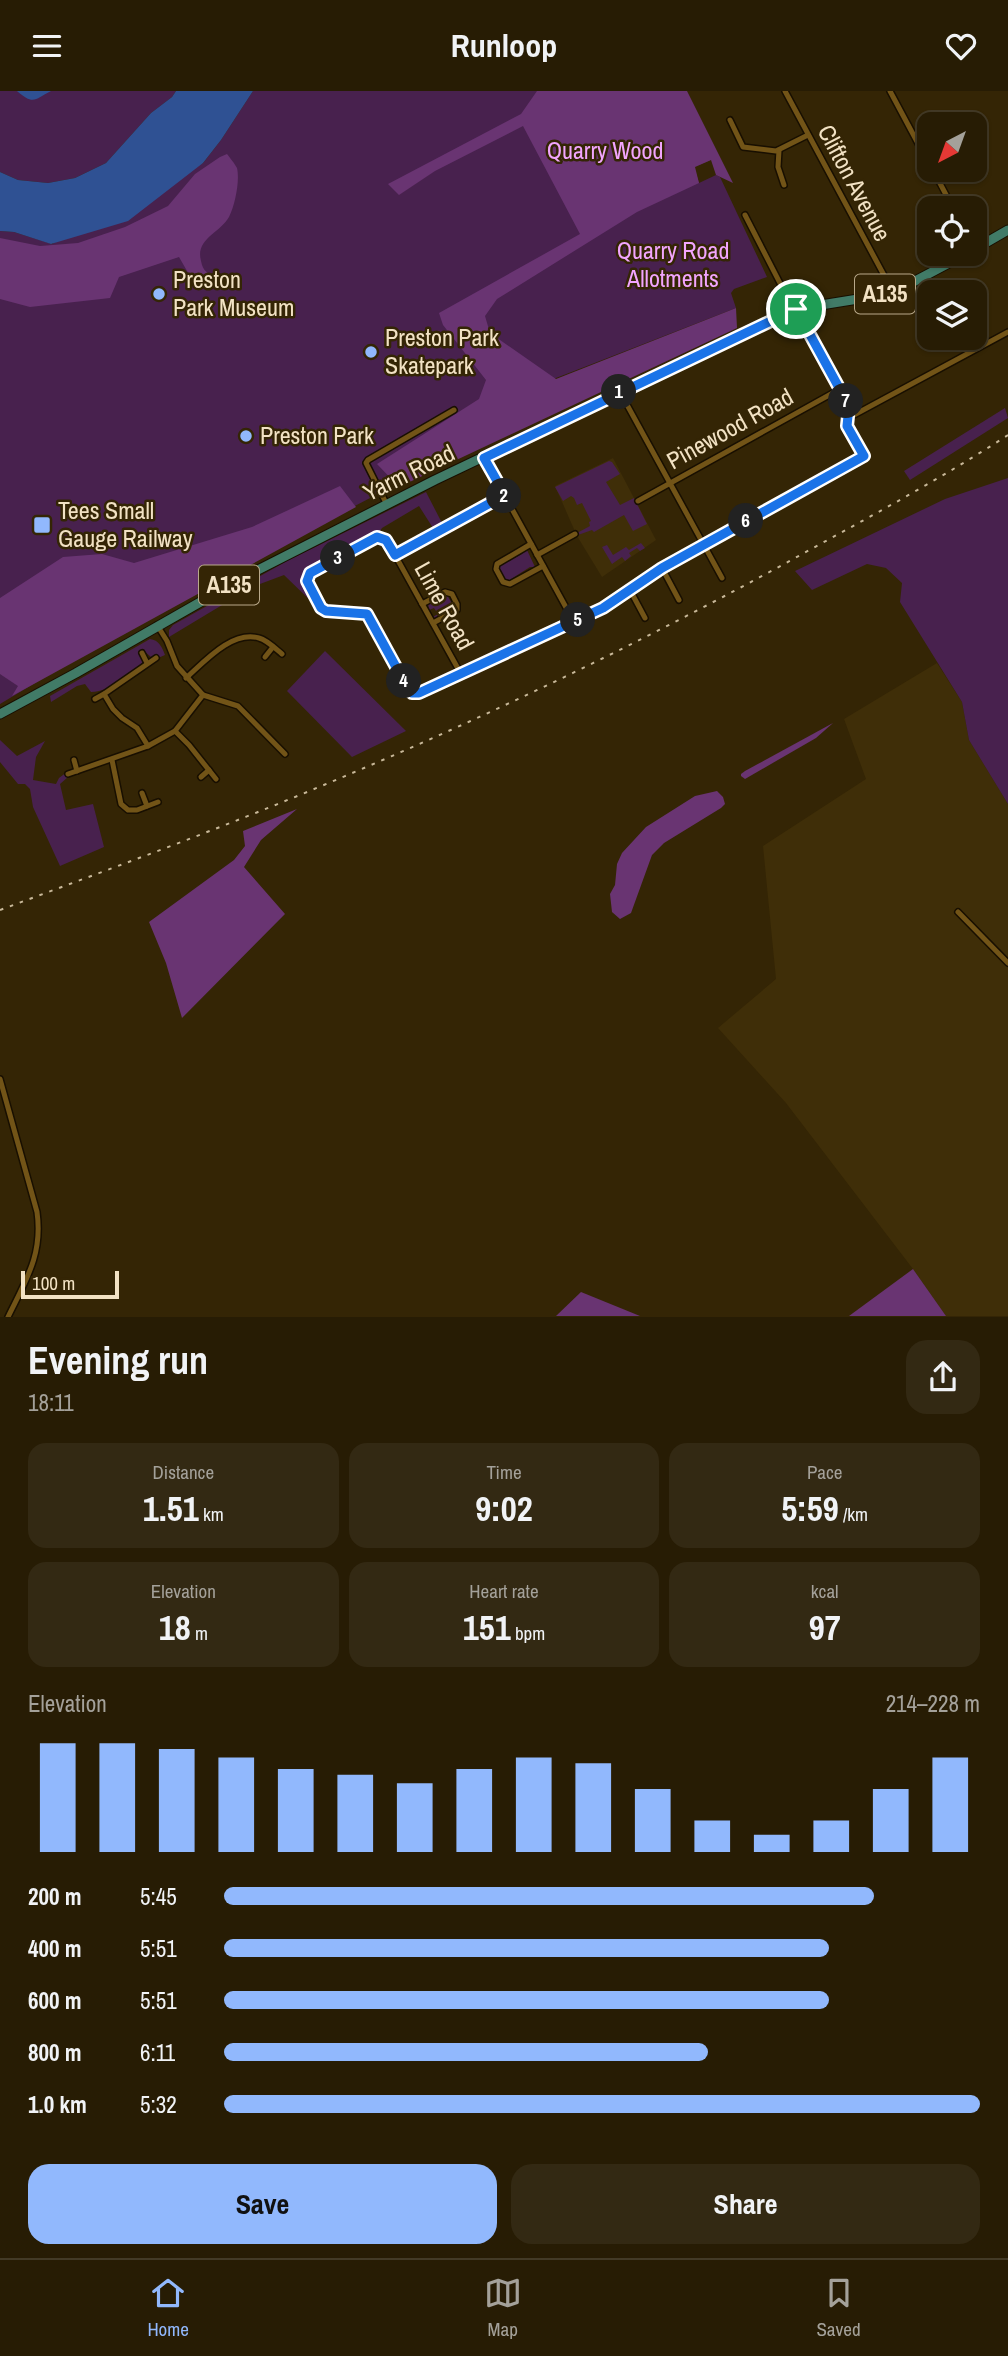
<!DOCTYPE html>
<meta charset="utf-8">
<style>
body{margin:0;font-family:"Archivo Narrow",sans-serif;background:#332913;color:#f1f3f6;height:100vh;display:flex;flex-direction:column;font-size:26px;white-space:nowrap}
*{box-sizing:border-box;margin:0}
p{font-size:23px;color:#a4a19a}
.icon{flex:none;width:38px;height:38px;fill:none;stroke:currentColor;stroke-width:2;stroke-linecap:round;stroke-linejoin:round}
.map{position:relative;height:1226px;overflow:hidden}
.side{display:flex;flex-direction:column;background:#271c04;flex:1}
.side>*{flex:none}
.needle{width:46px;rotate:221deg}
.buttons{position:absolute;left:917px;top:21px;display:grid;gap:14px}
.buttons a{display:grid;place-items:center;width:70px;height:70px;border-radius:14px;background:#271c04;box-shadow:0 2px 5px #0004,0 0 0 2px #433a26;font-size:35px}
.scale{position:absolute;left:21px;bottom:18px;width:98px;box-sizing:border-box;padding-left:7px;border:4px solid #f2e2c4;border-top:0;font-size:19px;line-height:24px;white-space:nowrap;color:#f2e2c4;-webkit-text-stroke:5px #342505;paint-order:stroke}
.pin{position:absolute;display:grid;place-items:center;width:60px;height:60px;color:#fff;margin:-30px;border:4px solid #fff;border-radius:50%;box-shadow:0 2px 7px #0007}
.km{position:absolute;width:35px;height:35px;margin:-18px;border-radius:50%;background:#222;color:#fff;font-size:19px;line-height:35px;text-align:center}
.round{display:grid;place-items:center;flex:none;width:74px;height:74px;border-radius:21px;background:#332913}
.summary{display:flex;align-items:center;justify-content:space-between;height:119px;padding:0 28px}
h1{font-size:38px;font-weight:700;line-height:52px}
.metrics{display:grid;grid-template-columns:repeat(3,1fr);gap:10px;height:119px;padding:7px 28px}
.metrics div{display:grid;align-content:center;border-radius:18px;background:#332913;text-align:center}
.metrics b{font-size:35px;font-weight:700}
.metrics small{font-size:19px;font-weight:400}
.metrics p{font-size:19px}
.chart{height:196px;padding:14px 28px}
.chart p{display:flex;justify-content:space-between}
.chart svg{width:100%;height:126px;margin-top:7px;stroke:#91b8fd;stroke-width:6}
.cta{display:flex;gap:14px;margin-top:auto;padding:14px 28px}
.cta a{flex:1;height:80px;border-radius:21px;background:#91b8fd;color:#111;font-size:28px;font-weight:700;line-height:80px;text-align:center}
.cta a+a{background:#332913;color:#f1f3f6}
ul{padding:0 28px;list-style:none;font-size:23px}
li{display:grid;grid-template-columns:112px 84px 1fr;align-items:center;height:52px}
li i{height:18px;border-radius:9px;background:#91b8fd}
header{display:flex;justify-content:space-between;align-items:center;height:91px;padding:0 28px;background:#271c04;font-size:32px;font-weight:700}
.tabs{display:flex;justify-content:space-around;align-items:center;height:98px;border-top:2px solid #433a26;background:#271c04;font-size:19px;color:#a4a19a}
.tabs a{display:grid;justify-items:center;gap:4px}
.tabs .on{color:#91b8fd}
.map>svg:first-child{display:block}
.built{fill:#3f2e08}
.green{fill:#48214e}
.forest{fill:#693472}
.water{fill:#2f5193}
.lines{fill:none;stroke-linecap:round;stroke-linejoin:round}
.street-casing{stroke:#180f01;stroke-width:8}
.primary-casing{stroke:#180f01;stroke-width:11}
.street{stroke:#725417;stroke-width:5}
.primary{stroke:#417b67;stroke-width:9}
.rail{stroke:#c8b899;stroke-width:2;stroke-dasharray:3.5 7;stroke-linecap:butt}
.route-casing{stroke:#fff;stroke-width:14}
.route{stroke:#1a73e8;stroke-width:9}
.poi-dot{fill:#91b8fd;stroke:#342505;stroke-width:2.5}
.labels{text-anchor:middle;stroke-width:5;stroke-linejoin:round;paint-order:stroke}
.shield{fill:#342505;stroke:#b9a98b;stroke-width:2}
.shield-label{font-size:23px;font-weight:bold;fill:#f2e2c4}
.park-label{font-size:24px;fill:#f2a5fe;stroke:#342505}
.street-label{font-size:24px;fill:#f2e2c4;stroke:#342505}
.poi-label{font-size:24px;fill:#f2e2c4;stroke:#342505;text-anchor:start}
</style>
<header><svg class="icon" aria-label="menu" viewBox="0 0 24 24"><path d="M4 6h16M4 12h16M4 18h16"/></svg>Runloop<svg class="icon" aria-label="heart" viewBox="0 0 24 24"><path d="M12 20l-8-8c-3-5 5-10 8-4 3-6 11-1 8 4z"/></svg></header>
<div class="map">
<svg width="1008" height="1226" viewBox="0 0 1008 1226">
<rect width="100%" height="100%" fill="#342505"/>
<g class="built">
<polygon points="613,367 656,449 602,486 577,445 555,395"/>
<polygon points="937,572 962,611 969,649 1008,713 1008,1225 946,1225 913,1178 786,1012 718,937 776,888 763,755 866,688 844,628"/>
</g>
<g class="green">
<polygon points="0,0 176,0 172,6 151,22 106,72 75,87 48,92 18,89 0,81"/>
<polygon points="253,0 681,0 713,68 694,76 699,92 716,84 720,86 767,186 734,198 731,202 736,217 556,287 414,384 225,483 80,565 0,613 0,140 14,141 52,153 203,72 221,49"/>
<polygon points="1005,317 1008,327 910,389 904,380"/>
<polygon points="609,370 612,371 620,383 606,391 620,414 634,407 647,433 633,440 624,424 594,441 592,439 578,444 577,442 590,435 589,431 591,430 582,412 577,414 574,407 571,405 563,410 555,396"/>
<polygon points="1008,387 1008,713 969,649 962,611 900,511 902,492 886,477 867,473 812,499 795,480 945,408"/>
<path d="M 426,401 L 442,432 L 433,437 L 419,415 L 382,437 L 378,443 L 371,444 L 352,454 L 351,457 C 339,463 298,473 303,491 C 305,500 313,509 318,517 L 284,484 L 252,496 L 169,546 L 169,539 L 173,534 L 287,470 Z"/>
<polygon points="641,452 645,457 640,460 637,457 629,462 631,465 625,470 622,466 612,473 602,456 607,454 613,464 626,456 629,459"/>
<polygon points="524,459 527,459 535,476 530,476 508,490 505,489 498,476 522,463"/>
<polygon points="447,504 454,516 439,523 439,527 435,527 433,526 438,523 434,517 429,519 428,512"/>
<path d="M 150,548 C 159,549 162,556 165,564 L 158,567 L 156,563 L 151,566 L 143,559 L 139,561 L 142,567 L 142,572 C 126,585 113,600 91,601 L 85,593 L 77,595 L 51,611 L 50,605 Z"/>
<polygon points="325,560 406,640 352,666 287,600"/>
<polygon points="0,649 17,665 45,650 36,666 33,689 56,693 59,687 67,681 68,686 60,693 66,719 93,713 104,756 60,775 33,716 30,698 25,693 18,693 0,671"/>
</g>
<g class="forest">
<polygon points="537,0 687,0 733,92 716,84 711,69 695,76 699,92 637,121 497,208 485,225 490,242 556,288 736,217 737,237 399,396 377,373 479,308 486,289 443,234 439,222 580,143 523,35 435,80 399,104 388,93 521,23"/>
<path d="M 227,63 C 230,67 235,73 237,77 C 240,90 235,114 229,126 C 220,142 195,148 201,170 C 203,180 207,182 215,186 L 198,199 L 179,166 L 119,186 L 110,207 L 30,216 L 0,208 L 0,147 L 40,155 L 78,152 L 125,136 L 168,115 L 195,83 L 220,66 Z"/>
<polygon points="340,395 356,416 12,605 18,595 0,583 0,507 63,466 102,463 134,472 252,436"/>
<polygon points="833,632 816,647 745,688 741,685 741,683 745,680"/>
<polygon points="717,700 723,706 725,713 721,717 664,752 652,764 631,822 620,828 612,821 610,803 615,794 617,773 622,762 646,736 695,705"/>
<polygon points="297,718 261,749 244,776 285,823 182,927 166,872 149,831 234,769 245,755 243,740"/>
<polygon points="913,1178 946,1225 849,1225"/>
<polygon points="581,1201 640,1225 556,1225"/>
</g>
<g class="water">
<path d="M 17,0 L 51,0 C 35,8 34,15 17,0 Z"/>
<polygon points="176,0 253,0 221,49 203,72 128,130 51,153 14,141 0,140 0,81 18,89 48,92 75,87 106,72 151,22 172,6"/>
</g>
<g class="lines">
<g class="street-casing">
<g id="street">
<polyline points="785,0 893,201"/>
<polyline points="890,0 929,73"/>
<polyline points="730,29 743,56 776,60 808,44"/>
<polyline points="779,59 778,76 784,94"/>
<polyline points="933,79 953,117"/>
<polyline points="620,301 722,487"/>
<polyline points="849,323 854,324 1008,241"/>
<polyline points="484,367 574,531"/>
<polyline points="505,404 395,464 386,449 377,446 308,484 307,490 323,519 364,522 369,525 407,596 412,602 419,602 603,517 662,477 864,365 847,335 849,315 796,218 791,214 783,198 745,124"/>
<polyline points="638,410 840,298"/>
<polyline points="387,414 366,372 368,369 454,319"/>
<polyline points="531,453 497,473 496,478 503,491 510,493 543,475"/>
<polyline points="395,464 461,583"/>
<polyline points="537,464 575,443"/>
<polyline points="662,477 679,509"/>
<polyline points="630,499 645,527"/>
<polyline points="422,513 445,501 452,503 457,513 457,519 433,532"/>
<polyline points="142,562 147,572"/>
<polyline points="265,566 273,556"/>
<path d="M 186,587 C 204,571 232,539 259,547 C 267,549 276,558 282,563"/>
<polyline points="203,604 238,615 285,663"/>
<polyline points="95,608 104,603"/>
<polyline points="175,640 189,654 216,688"/>
<polyline points="148,655 137,637 122,627 113,618 104,603 156,567"/>
<polyline points="74,669 77,680"/>
<polyline points="112,669 121,713 128,719 137,719 158,711"/>
<polyline points="68,683 148,655 175,640 203,604 177,575 167,550 157,534"/>
<polyline points="201,686 209,679"/>
<polyline points="142,702 147,715"/>
<polyline points="958,821 1008,872"/>
<path d="M 0,988 L 37,1121 C 43,1163 26,1189 8,1226"/>
</g>
</g>
<g class="primary-casing">
<g id="primary">
<polyline points="975,158 1008,139"/>
<polyline points="0,623 76,582 246,485 435,389 741,243 796,218 883,204 900,198 966,163"/>
</g>
</g>
<use href="#street" class="street"/>
<use href="#primary" class="primary"/>
<path class="rail" d="M 0,819 C 107,779 214,740 319,696 C 485,627 647,549 804,462 C 873,424 942,387 1008,344"/>
</g>
<g class="lines">
<g class="route-casing">
<polygon id="route" points="796,218 849,315 847,335 864,365 662,477 603,517 419,602 412,602 407,596 367,523 326,520 321,517 307,490 310,482 377,446 386,449 395,464 505,404 484,367"/>
</g>
<use href="#route" class="route"/>
</g>
<g class="poi-dot">
<circle cx="159" cy="203" r="7"/>
<circle cx="371" cy="261" r="7"/>
<circle cx="246" cy="345" r="7"/>
<rect x="33" y="425" width="18" height="18" rx="3.5"/>
</g>
<g class="labels">
<g class="shield">
<rect x="855" y="183.5" width="60" height="39" rx="5"/>
<rect x="199" y="474.5" width="60" height="39" rx="5"/>
</g>
<g class="shield-label">
<text x="885" y="211">A135</text>
<text x="229" y="502">A135</text>
</g>
<g class="park-label">
<text x="605" y="68">Quarry Wood</text>
<text x="673" y="168">Quarry Road<tspan x="673" dy="28">Allotments</tspan></text>
</g>
<g class="street-label">
<text transform="translate(854 92) rotate(62)" y="8">Clifton Avenue</text>
<text transform="translate(730 338) rotate(-29)" y="8">Pinewood Road</text>
<text transform="translate(409 382) rotate(-26)" y="8">Yarm Road</text>
<text transform="translate(444 515) rotate(61)" y="8">Lime Road</text>
</g>
<g class="poi-label">
<text x="173" y="197">Preston<tspan x="173" dy="28">Park Museum</tspan></text>
<text x="385" y="255">Preston Park<tspan x="385" dy="28">Skatepark</tspan></text>
<text x="260" y="353">Preston Park</text>
<text x="58" y="428">Tees Small<tspan x="58" dy="28">Gauge Railway</tspan></text>
</g>
</g>
</svg>
<div class="buttons">
<a><svg class="needle" viewBox="-14 -14 28 28"><path d="M0-13l5 13h-10z" fill="#e53935"/><path d="M0 13l5-13h-10z" fill="#a4a19a"/></svg></a>
<a><svg class="icon" aria-label="locate" viewBox="0 0 24 24"><circle cx="12" cy="12" r="6"/><path d="M12 2v4M12 18v4M2 12h4M18 12h4"/></svg></a>
<a><svg class="icon" aria-label="layers" viewBox="0 0 24 24"><path d="M12 4l9 5-9 5-9-5zM3 14l9 5 9-5"/></svg></a>
</div>
<div class="scale">100 m</div>
<div class="pin" style="left:796px;top:218px;background:#1e9e55"><svg class="icon" aria-label="arrive" viewBox="0 0 24 24"><path d="M6 21V4h12l-3 4 3 4H6"/></svg></div>
<b class="km" style="left:619px;top:301px">1</b>
<b class="km" style="left:504px;top:405px">2</b>
<b class="km" style="left:338px;top:467px">3</b>
<b class="km" style="left:404px;top:590px">4</b>
<b class="km" style="left:578px;top:529px">5</b>
<b class="km" style="left:746px;top:430px">6</b>
<b class="km" style="left:846px;top:310px">7</b>
</div>
<section class="side">
<div class="summary"><div><h1>Evening run</h1><p>18:11</p></div><a class="round"><svg class="icon" aria-label="share" viewBox="0 0 24 24"><path d="M12 15V3M7 8l5-5 5 5M5 13v7h14v-7"/></svg></a></div>
<div class="metrics">
<div><p>Distance</p><b>1.51<small> km</small></b></div>
<div><p>Time</p><b>9:02</b></div>
<div><p>Pace</p><b>5:59<small> /km</small></b></div>
</div>
<div class="metrics">
<div><p>Elevation</p><b>18<small> m</small></b></div>
<div><p>Heart rate</p><b>151<small> bpm</small></b></div>
<div><p>kcal</p><b>97</b></div>
</div>
<div class="chart"><p><span>Elevation</span>214–228 m</p>
<svg viewBox="0 0 160 44" preserveAspectRatio="none"><path d="M5 44V6M15 44V6M25 44V8M35 44V11M45 44V15M55 44V17M65 44V20M75 44V15M85 44V11M95 44V13M105 44V22M115 44V33M125 44V38M135 44V33M145 44V22M155 44V11"/></svg>
</div>
<ul>
<li><b>200 m</b>5:45<i style="width:86%"></i></li>
<li><b>400 m</b>5:51<i style="width:80%"></i></li>
<li><b>600 m</b>5:51<i style="width:80%"></i></li>
<li><b>800 m</b>6:11<i style="width:64%"></i></li>
<li><b>1.0 km</b>5:32<i style="width:100%"></i></li>
</ul>
<div class="cta"><a>Save</a><a>Share</a></div>
</section>
<nav class="tabs">
<a class="on"><svg class="icon" aria-label="home" viewBox="0 0 24 24"><path d="M3 11l9-7 9 7M6 9v11h12V9"/></svg>Home</a>
<a><svg class="icon" aria-label="map" viewBox="0 0 24 24"><path d="M3 6l6-2 6 2 6-2v14l-6 2-6-2-6 2zM9 4v14M15 6v14"/></svg>Map</a>
<a><svg class="icon" aria-label="saved" viewBox="0 0 24 24"><path d="M7 4h10v16l-5-4-5 4z"/></svg>Saved</a>
</nav>
